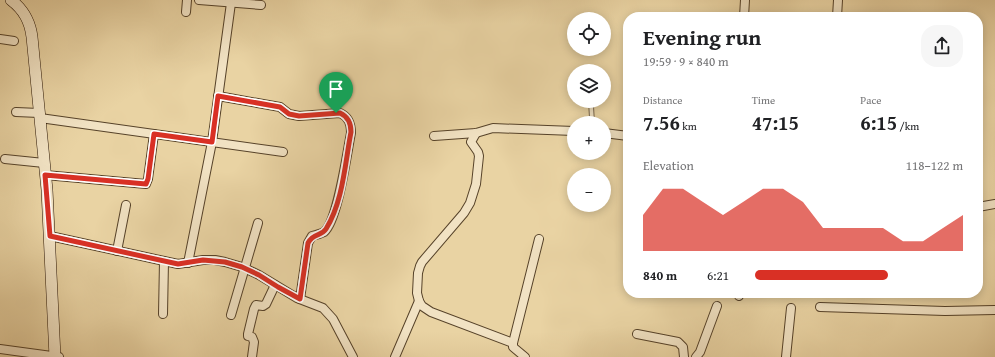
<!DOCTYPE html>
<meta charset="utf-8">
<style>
body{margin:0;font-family:"Gentium Book Plus",serif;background:#f6f6f6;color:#202124;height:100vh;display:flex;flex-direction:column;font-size:15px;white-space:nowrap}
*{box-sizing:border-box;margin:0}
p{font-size:13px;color:#757577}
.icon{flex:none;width:22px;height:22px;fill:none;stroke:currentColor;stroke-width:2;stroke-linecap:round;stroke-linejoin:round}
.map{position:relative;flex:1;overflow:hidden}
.drawer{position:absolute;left:623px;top:12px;width:360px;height:286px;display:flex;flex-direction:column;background:#fff;border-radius:16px;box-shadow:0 2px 10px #0003}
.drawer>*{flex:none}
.controls{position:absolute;left:567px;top:12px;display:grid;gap:8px}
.controls a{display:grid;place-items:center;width:44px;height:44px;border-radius:50%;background:#fff;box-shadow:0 2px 10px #0003;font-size:20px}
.pin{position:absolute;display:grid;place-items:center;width:34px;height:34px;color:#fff;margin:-41px -17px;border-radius:50% 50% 50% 0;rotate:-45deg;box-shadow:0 0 4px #0007}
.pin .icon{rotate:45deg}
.round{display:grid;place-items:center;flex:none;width:42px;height:42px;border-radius:16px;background:#f6f6f6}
.summary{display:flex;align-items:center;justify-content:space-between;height:68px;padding:0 20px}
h1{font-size:22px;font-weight:600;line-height:30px}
.figures{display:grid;grid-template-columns:repeat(3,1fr);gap:6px;height:68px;padding:4px 20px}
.figures div{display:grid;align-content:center}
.figures b{font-size:20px;font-weight:600}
.figures small{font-size:11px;font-weight:400}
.figures p{font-size:11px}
.chart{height:112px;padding:8px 20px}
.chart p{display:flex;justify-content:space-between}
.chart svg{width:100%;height:72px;margin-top:4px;fill:#d93025;opacity:.7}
ul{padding:0 20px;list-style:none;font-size:13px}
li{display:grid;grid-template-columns:64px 48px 1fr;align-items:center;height:30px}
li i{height:10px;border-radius:5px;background:#d93025}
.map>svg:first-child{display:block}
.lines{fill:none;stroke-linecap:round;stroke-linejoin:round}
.lane-casing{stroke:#564229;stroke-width:5.5}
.street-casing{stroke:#564229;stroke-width:10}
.secondary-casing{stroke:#251100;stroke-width:12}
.lane{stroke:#f1e2c3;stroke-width:4}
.street{stroke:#f1e2c3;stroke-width:8}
.secondary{stroke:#f1e2c3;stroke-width:11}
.route-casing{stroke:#fff;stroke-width:8}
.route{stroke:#d93025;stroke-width:5}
</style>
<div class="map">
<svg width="995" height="357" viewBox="0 0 995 357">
<rect width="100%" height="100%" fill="#e9d3a3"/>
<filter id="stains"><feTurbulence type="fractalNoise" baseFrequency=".005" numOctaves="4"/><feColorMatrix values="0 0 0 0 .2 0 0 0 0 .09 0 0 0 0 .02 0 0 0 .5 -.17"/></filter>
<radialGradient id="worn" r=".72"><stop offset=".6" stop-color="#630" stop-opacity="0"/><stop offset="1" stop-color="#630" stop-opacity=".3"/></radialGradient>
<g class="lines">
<g class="lane-casing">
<polyline id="lane" points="591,101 592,123"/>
</g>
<g class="street-casing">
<g id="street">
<polyline points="199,0 261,5"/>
<polyline points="186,12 187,0"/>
<polyline points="744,17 745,0"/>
<polyline points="837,17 838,0"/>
<polyline points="0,39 14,41"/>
<path d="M 218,96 L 280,107 L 289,114 L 299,116 L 340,113 C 349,117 351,124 351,133 C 347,152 338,221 324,232 C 320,234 316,235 312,236 L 308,243 L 300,299"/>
<polyline points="16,112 39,113"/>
<polyline points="40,118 283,152"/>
<polyline points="476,133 471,142 478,152 479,156 476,184 470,203 464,213 422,262 420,266 418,273 417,293 419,301 422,306 431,312 513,343"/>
<polyline points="604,133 628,136"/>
<polyline points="434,136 476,133 493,128 574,131"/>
<polyline points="5,159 44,163"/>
<polyline points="45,175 146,184 148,179 154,134"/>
<polyline points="978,207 995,204"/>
<polyline points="50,236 178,264 203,260 215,260 225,262 242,267 259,275 297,298 323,308 333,319 353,357"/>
<polyline points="117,251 126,205"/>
<polyline points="188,263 212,142 231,3"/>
<polyline points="739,296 740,293"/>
<polyline points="820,307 945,311 995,310"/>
<polyline points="163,314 164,261"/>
<polyline points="231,315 258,223"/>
<polyline points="637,334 678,342 683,347 684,357"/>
<polyline points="0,349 59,357"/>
<polyline points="252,357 254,342 252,337 248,336 248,334 254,309 256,305 263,306 266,304 275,285"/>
<polyline points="395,357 419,301"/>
<polyline points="525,357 513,347 513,343 539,239"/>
<polyline points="696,357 700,352 717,306"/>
<polyline points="786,357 791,308"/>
</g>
</g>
<g class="secondary-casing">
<path id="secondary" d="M 11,0 C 24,10 30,21 32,37 L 47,190 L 55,357"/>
</g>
<use href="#lane" class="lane"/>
<use href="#street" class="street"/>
<use href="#secondary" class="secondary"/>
</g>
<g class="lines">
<g class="route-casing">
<path id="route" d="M 218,96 L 280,107 L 289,114 L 299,116 L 340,113 C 349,117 351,124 351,132 C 345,163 343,202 326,229 C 321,237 314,232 308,243 L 300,299 L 278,287 L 259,275 L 242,267 L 225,262 L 203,260 L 178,264 L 50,236 L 45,175 L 146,184 L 148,179 L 154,134 L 212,142 Z"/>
</g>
<use href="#route" class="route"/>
</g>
<rect width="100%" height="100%" filter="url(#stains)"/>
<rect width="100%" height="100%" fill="url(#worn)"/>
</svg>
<div class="controls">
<a><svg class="icon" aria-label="locate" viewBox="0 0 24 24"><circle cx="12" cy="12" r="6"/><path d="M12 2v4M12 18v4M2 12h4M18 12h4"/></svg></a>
<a><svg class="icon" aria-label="layers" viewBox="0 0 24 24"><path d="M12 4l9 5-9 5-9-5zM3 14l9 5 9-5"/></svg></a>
<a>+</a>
<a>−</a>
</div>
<div class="pin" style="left:336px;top:113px;background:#1e9e55"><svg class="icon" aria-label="arrive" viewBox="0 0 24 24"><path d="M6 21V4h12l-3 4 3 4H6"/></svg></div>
<section class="drawer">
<div class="summary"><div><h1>Evening run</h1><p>19:59 · 9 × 840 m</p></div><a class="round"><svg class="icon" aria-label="share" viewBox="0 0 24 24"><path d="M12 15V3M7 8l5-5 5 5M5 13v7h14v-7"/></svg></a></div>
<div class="figures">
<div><p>Distance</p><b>7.56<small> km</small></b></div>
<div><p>Time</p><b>47:15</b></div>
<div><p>Pace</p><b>6:15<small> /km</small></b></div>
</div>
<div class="chart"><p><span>Elevation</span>118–122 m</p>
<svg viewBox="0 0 160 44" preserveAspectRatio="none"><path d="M0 44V22L10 6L20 6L30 14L40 22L50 14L60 6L70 6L80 14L90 30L100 30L110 30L120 30L130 38L140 38L150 30L160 22V44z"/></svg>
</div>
<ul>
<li><b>840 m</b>6:21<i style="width:64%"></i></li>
</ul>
</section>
</div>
